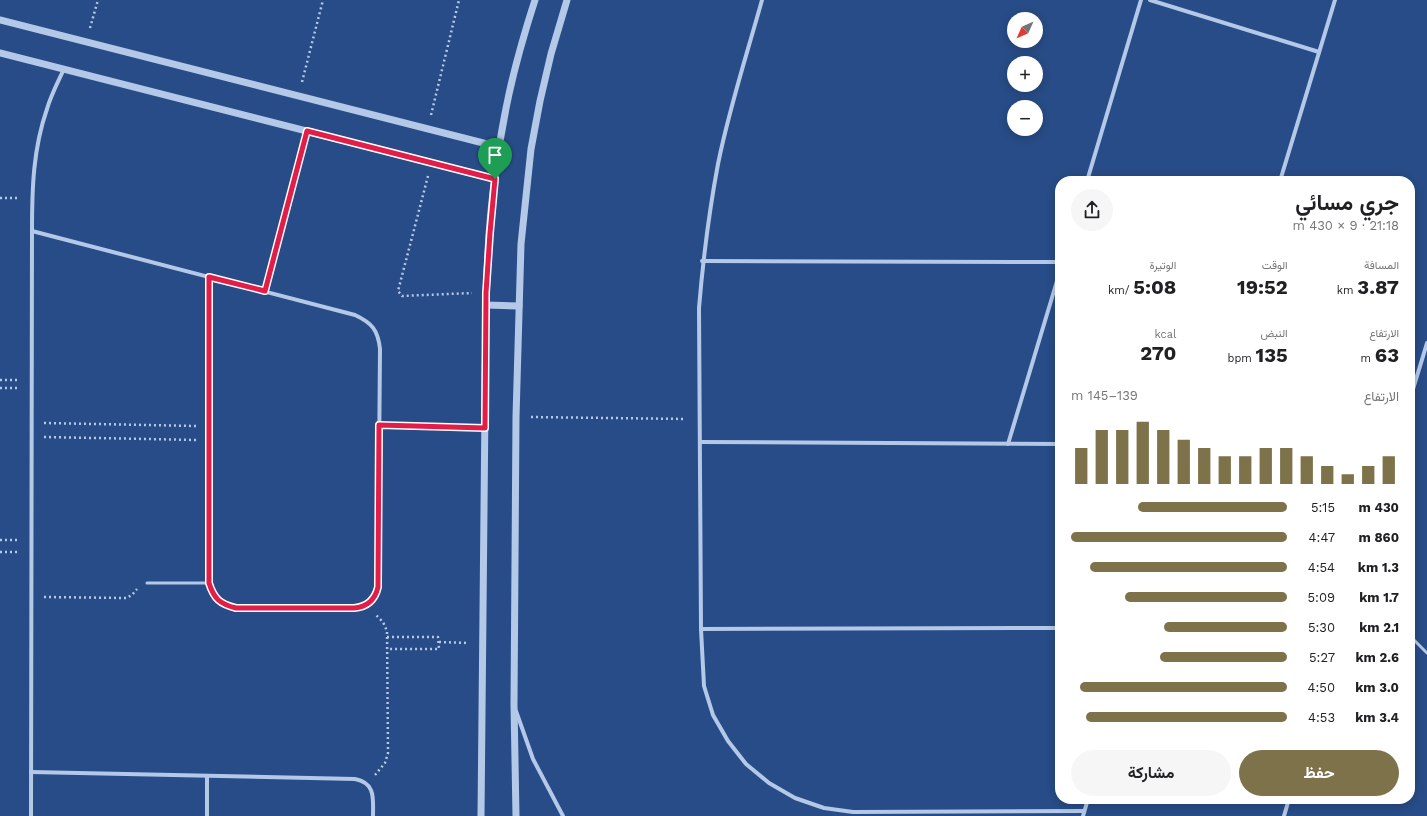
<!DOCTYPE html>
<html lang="ar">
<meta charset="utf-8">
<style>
body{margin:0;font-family:"Work Sans",Vazirmatn,sans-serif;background:#f6f6f6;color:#202124;direction:rtl;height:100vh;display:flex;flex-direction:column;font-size:15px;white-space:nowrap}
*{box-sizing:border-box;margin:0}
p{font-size:13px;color:#757577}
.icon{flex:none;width:22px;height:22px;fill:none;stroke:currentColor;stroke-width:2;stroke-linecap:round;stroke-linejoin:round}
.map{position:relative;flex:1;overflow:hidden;direction:ltr}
.sheet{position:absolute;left:1055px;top:176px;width:360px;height:628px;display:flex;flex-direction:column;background:#fff;border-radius:16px;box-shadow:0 2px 10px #0003;direction:rtl}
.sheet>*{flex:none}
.needle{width:26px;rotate:225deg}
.tools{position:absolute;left:1007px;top:12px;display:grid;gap:8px}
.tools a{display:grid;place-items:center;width:36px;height:36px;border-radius:50%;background:#fff;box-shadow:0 2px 10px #0003;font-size:20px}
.pin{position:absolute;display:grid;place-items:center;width:34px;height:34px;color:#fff;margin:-41px -17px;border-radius:50% 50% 50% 0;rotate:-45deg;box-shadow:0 0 4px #0007}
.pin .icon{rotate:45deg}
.round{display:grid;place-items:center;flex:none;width:42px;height:42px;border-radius:21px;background:#f6f6f6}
.summary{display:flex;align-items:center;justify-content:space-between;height:68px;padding:0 16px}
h1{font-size:22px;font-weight:700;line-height:30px}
.metrics{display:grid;grid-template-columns:repeat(3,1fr);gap:6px;height:68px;padding:4px 16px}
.metrics div{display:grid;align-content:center}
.metrics b{font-size:20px;font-weight:700}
.metrics small{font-size:11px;font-weight:400}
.metrics p{font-size:11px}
.chart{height:112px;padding:8px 16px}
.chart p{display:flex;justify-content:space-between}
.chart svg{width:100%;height:72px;margin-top:4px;stroke:#7e724b;stroke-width:6}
.cta{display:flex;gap:8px;margin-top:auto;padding:8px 16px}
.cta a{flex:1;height:46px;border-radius:24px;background:#7e724b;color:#fff;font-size:16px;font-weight:700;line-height:46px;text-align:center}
.cta a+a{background:#f6f6f6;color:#202124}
ul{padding:0 16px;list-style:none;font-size:13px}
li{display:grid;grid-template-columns:64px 48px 1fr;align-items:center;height:30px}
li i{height:10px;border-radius:5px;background:#7e724b}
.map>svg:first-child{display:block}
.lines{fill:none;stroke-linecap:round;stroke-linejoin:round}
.path{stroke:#b4c8e8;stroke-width:2.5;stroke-dasharray:2 3;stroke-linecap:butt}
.service{stroke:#b4c8e8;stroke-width:3}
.minor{stroke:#b4c8e8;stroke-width:4}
.tertiary{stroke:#b4c8e8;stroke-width:7}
.route-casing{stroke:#fff;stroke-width:8}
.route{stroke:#e11d48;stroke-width:5}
</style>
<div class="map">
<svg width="1427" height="816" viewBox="0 0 1427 816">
<rect width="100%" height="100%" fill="#284c87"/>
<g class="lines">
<g class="path">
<polyline points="90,28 98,0"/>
<polyline points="302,82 323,0"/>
<polyline points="431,115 459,0"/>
<polyline points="428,176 398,291 402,296 472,293"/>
<polyline points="0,198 19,198"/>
<polyline points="269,279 303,145"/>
<polyline points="0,380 19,380"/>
<polyline points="0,388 19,388"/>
<polyline points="531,417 686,419"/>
<polyline points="44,423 197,426"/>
<polyline points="392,425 470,427"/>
<polyline points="44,437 197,440"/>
<polyline points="0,540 19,540"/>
<polyline points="0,552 19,552"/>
<polyline points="44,597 126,598 132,595 137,589"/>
<polyline points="387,637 438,637 439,649 387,649"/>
<polyline points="439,642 468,643"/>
<polyline points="375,775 385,763 388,753 387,631 383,622 375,614"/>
</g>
<g class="service">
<polyline points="147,583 209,583"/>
<polyline points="1410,636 1427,653"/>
</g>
<g class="minor">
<path d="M 762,0 C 747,54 729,109 718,164 C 709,212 703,260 699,308 L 701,629 L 704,686 L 713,715 L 728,741 L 746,764 L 769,783 L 795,798 L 824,808 L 853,812 L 1084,811"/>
<polyline points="1150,0 1319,52"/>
<polyline points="1087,181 1141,0"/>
<polyline points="1280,181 1335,0"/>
<path d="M 32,231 L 355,315 C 372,323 378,330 380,349 L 378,587 C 375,600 367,607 354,608 L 235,608 C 220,604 214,599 209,583 L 209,277"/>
<polyline points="702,261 1060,262"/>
<polyline points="1410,399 1427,343"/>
<polyline points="700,442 1060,444"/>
<polyline points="1008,444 1060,271"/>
<polyline points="701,629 1060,628"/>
<polyline points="516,711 533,759 563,816"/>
<path d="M 31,772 L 355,779 C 376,783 373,799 373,816"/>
<polyline points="207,776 207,816"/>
<path d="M 31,816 L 32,231 C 32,189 33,149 47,109 C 51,95 58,82 64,69"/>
<polyline points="1083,816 1088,799"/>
<polyline points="1284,816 1289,799"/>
</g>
<g class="tertiary">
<polyline points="0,20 499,147"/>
<polyline points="0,53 495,179"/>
<polyline points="486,305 519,306"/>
<path d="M 481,816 L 486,305 C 487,234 494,163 509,94 C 516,62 525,31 535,0"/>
<polyline points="516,816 514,705 516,417 521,244 531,149 540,101 551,54 567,0"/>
</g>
</g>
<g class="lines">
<g class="route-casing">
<path id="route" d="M 307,131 L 495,179 L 490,233 L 486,293 L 485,428 L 379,425 L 378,587 C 375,600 367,607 354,608 L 236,608 C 220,604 214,599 209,583 L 209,277 L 265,291 Z"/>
</g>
<use href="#route" class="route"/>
</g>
</svg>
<div class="tools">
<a><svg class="needle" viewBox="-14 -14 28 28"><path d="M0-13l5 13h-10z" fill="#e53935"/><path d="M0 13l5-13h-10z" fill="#757577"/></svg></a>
<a>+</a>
<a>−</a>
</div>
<div class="pin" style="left:495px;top:179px;background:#1e9e55"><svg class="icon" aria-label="arrive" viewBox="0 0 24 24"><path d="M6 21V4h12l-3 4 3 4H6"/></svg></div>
<section class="sheet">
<div class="summary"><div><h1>جري مسائي</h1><p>21:18 · 9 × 430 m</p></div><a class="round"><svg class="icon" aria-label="share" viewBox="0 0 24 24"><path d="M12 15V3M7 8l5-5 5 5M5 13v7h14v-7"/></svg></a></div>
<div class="metrics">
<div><p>المسافة</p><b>3.87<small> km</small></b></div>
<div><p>الوقت</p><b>19:52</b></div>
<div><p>الوتيرة</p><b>5:08<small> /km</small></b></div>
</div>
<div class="metrics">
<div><p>الارتفاع</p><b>63<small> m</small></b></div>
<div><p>النبض</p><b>135<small> bpm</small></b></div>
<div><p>kcal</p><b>270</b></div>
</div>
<div class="chart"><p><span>الارتفاع</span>139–145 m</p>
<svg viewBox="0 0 160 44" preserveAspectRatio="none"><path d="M5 44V22M15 44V11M25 44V11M35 44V6M45 44V11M55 44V17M65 44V22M75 44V27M85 44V27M95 44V22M105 44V22M115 44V27M125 44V33M135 44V38M145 44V33M155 44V27"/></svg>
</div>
<ul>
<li><b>430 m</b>5:15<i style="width:69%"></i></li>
<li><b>860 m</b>4:47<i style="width:100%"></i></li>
<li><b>1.3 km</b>4:54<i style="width:91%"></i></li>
<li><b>1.7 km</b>5:09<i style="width:75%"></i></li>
<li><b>2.1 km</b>5:30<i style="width:57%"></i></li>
<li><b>2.6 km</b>5:27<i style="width:59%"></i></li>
<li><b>3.0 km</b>4:50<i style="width:96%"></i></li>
<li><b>3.4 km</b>4:53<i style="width:93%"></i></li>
</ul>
<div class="cta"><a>حفظ</a><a>مشاركة</a></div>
</section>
</div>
